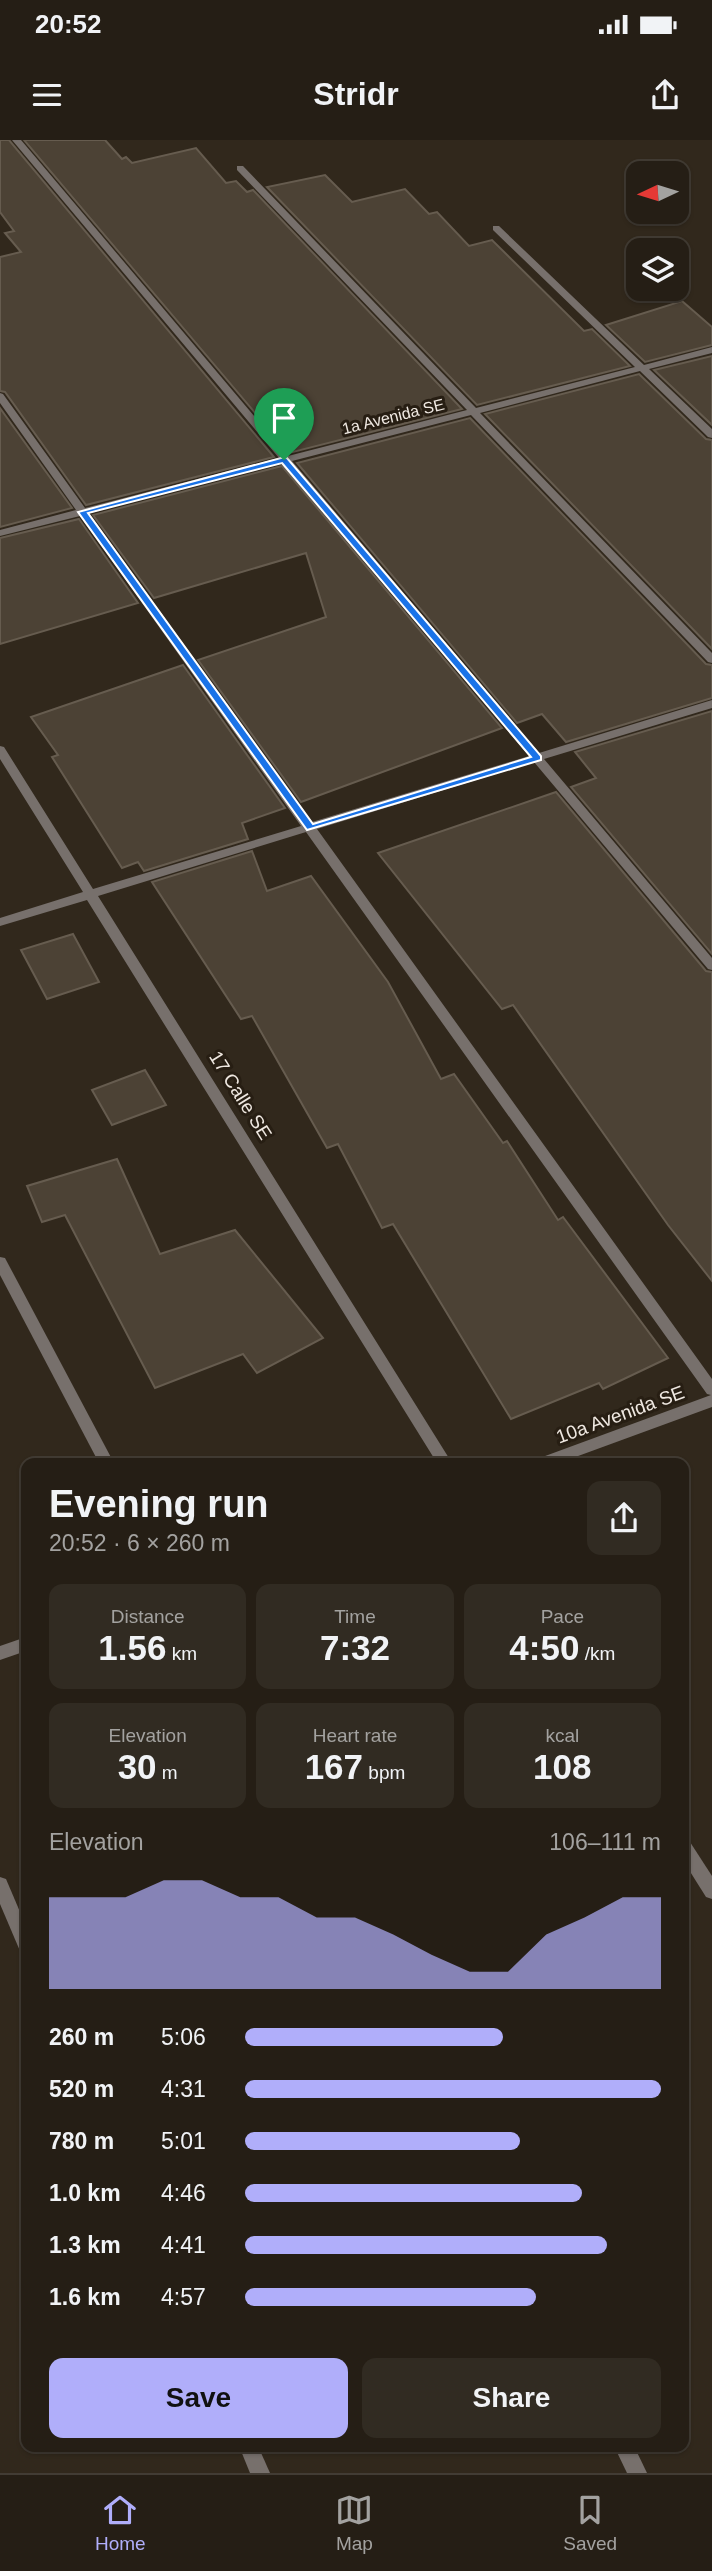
<!DOCTYPE html>
<meta charset="utf-8">
<style>
body{margin:0;font-family:Helvetica,sans-serif;background:#312b22;color:#f1f3f6;height:100vh;display:flex;flex-direction:column;font-size:26px;white-space:nowrap}
*{box-sizing:border-box;margin:0}
p{font-size:23px;color:#a3a2a0}
.icon{flex:none;width:38px;height:38px;fill:none;stroke:currentColor;stroke-width:2;stroke-linecap:round;stroke-linejoin:round}
.map{position:relative;flex:1;overflow:hidden}
.drawer{position:absolute;left:21px;top:1318px;width:668px;height:994px;display:flex;flex-direction:column;background:#251e15;border-radius:14px;box-shadow:0 2px 5px #0004,0 0 0 2px #423c34}
.drawer>*{flex:none}
.needle{width:46px;rotate:266deg}
.tools{position:absolute;left:626px;top:21px;display:grid;gap:14px}
.tools a{display:grid;place-items:center;width:63px;height:63px;border-radius:14px;background:#251e15;box-shadow:0 2px 5px #0004,0 0 0 2px #423c34;font-size:35px}
.pin{position:absolute;display:grid;place-items:center;width:60px;height:60px;color:#fff;margin:-72px -30px;border-radius:50% 50% 50% 0;rotate:-45deg;box-shadow:0 0 7px #0007}
.pin .icon{rotate:45deg}
.round{display:grid;place-items:center;flex:none;width:74px;height:74px;border-radius:14px;background:#312b22}
.summary{display:flex;align-items:center;justify-content:space-between;height:119px;padding:0 28px}
h1{font-size:38px;font-weight:700;line-height:52px}
.metrics{display:grid;grid-template-columns:repeat(3,1fr);gap:10px;height:119px;padding:7px 28px}
.metrics div{display:grid;align-content:center;border-radius:14px;background:#312b22;text-align:center}
.metrics b{font-size:35px;font-weight:700}
.metrics small{font-size:19px;font-weight:400}
.metrics p{font-size:19px}
.chart{height:196px;padding:14px 28px}
.chart p{display:flex;justify-content:space-between}
.chart svg{width:100%;height:126px;margin-top:7px;fill:#b0aefa;opacity:.7}
.primary-button{display:flex;gap:14px;margin-top:auto;padding:14px 28px}
.primary-button a{flex:1;height:80px;border-radius:14px;background:#b0aefa;color:#111;font-size:28px;font-weight:700;line-height:80px;text-align:center}
.primary-button a+a{background:#312b22;color:#f1f3f6}
ul{padding:0 28px;list-style:none;font-size:23px}
li{display:grid;grid-template-columns:112px 84px 1fr;align-items:center;height:52px}
li i{height:18px;border-radius:9px;background:#b0aefa}
.status{display:flex;justify-content:space-between;align-items:center;height:49px;padding:0 35px;background:#251e15;direction:ltr}
.status svg{height:19px;fill:currentColor}
header{display:flex;justify-content:space-between;align-items:center;height:91px;padding:0 28px;background:#251e15;font-size:32px;font-weight:700}
.tab-bar{display:flex;justify-content:space-around;align-items:center;height:98px;border-top:2px solid #423c34;background:#251e15;font-size:19px;color:#a3a2a0}
.tab-bar a{display:grid;justify-items:center;gap:4px}
.tab-bar .current{color:#b0aefa}
.map>svg:first-child{display:block}
.building{fill:#4c4235;stroke:#665c4f;stroke-width:2}
.lines{fill:none;stroke-linecap:round;stroke-linejoin:round}
.minor{fill:#77706c;fill-rule:evenodd}
.route{fill:#1a73e8;stroke:#fff;stroke-width:2;fill-rule:evenodd}
.labels{text-anchor:middle;stroke-width:6;stroke-linejoin:round;paint-order:stroke}
.far-street-label{font-size:16px;fill:#efe8e1;stroke:#271e13}
.street-label{font-size:19px;fill:#efe8e1;stroke:#271e13}
</style>
<div class="status"><b>20:52</b><svg viewBox="0 0 49 12"><path d="M0 12V9h3v3zM5 12V6h3v6zM10 12V3h3v9zM15 12V0h3v12zM26 1h20v11H26zM47 4h2v5h-2z"/></svg></div>
<header><svg class="icon" aria-label="menu" viewBox="0 0 24 24"><path d="M4 6h16M4 12h16M4 18h16"/></svg>Stridr<svg class="icon" aria-label="share" viewBox="0 0 24 24"><path d="M12 15V3M7 8l5-5 5 5M5 13v7h14v-7"/></svg></header>
<div class="map">
<svg width="712" height="2333" viewBox="0 0 712 2333">
<rect width="100%" height="100%" fill="#31281c"/>
<g class="building">
<polygon points="0,0 9,0 274,317 86,365 5,252 0,251 0,117 21,112 5,93 14,91 0,72"/>
<polygon points="24,0 105,0 122,19 126,17 132,23 196,8 226,43 236,41 247,52 253,50 462,269 289,313"/>
<polygon points="325,35 352,62 405,49 429,74 437,72 469,106 492,100 584,191 592,189 630,226 477,265 267,47"/>
<polygon points="682,161 712,187 712,205 645,222 606,185"/>
<polygon points="712,216 712,285 654,230"/>
<polygon points="639,234 706,299 712,300 712,509 485,274"/>
<polygon points="0,268 72,368 0,387"/>
<polygon points="470,278 706,524 712,525 712,558 566,602 542,574 517,583 297,323"/>
<polygon points="282,326 502,588 301,662 198,520 326,477 306,413 154,458 93,375"/>
<polygon points="79,379 138,463 0,504 0,398"/>
<polygon points="183,525 285,668 242,683 248,699 144,731 138,722 122,728 52,617 58,615 31,577"/>
<polygon points="712,571 712,814 571,647 596,638 575,612"/>
<polygon points="556,652 706,831 712,832 712,1141 668,1085 513,865 502,869 378,713"/>
<polygon points="252,711 267,751 311,736 388,842 441,939 454,934 503,1003 507,1001 558,1080 563,1077 668,1218 603,1249 599,1243 511,1279 393,1084 382,1088 338,1004 327,1008 252,876 241,879 152,742"/>
<polygon points="73,794 99,842 47,859 21,810"/>
<polygon points="145,930 166,965 112,985 92,950"/>
<polygon points="117,1019 160,1114 235,1090 323,1198 257,1233 243,1214 155,1248 65,1075 42,1082 27,1046"/>
</g>
<g class="lines">
<g class="minor">
<path d="M 12,0 L 21,0 L 288,316 L 467,270 L 237,30 L 237,26 L 243,26 L 476,268 L 635,227 L 493,90 L 493,86 L 499,86 L 644,225 L 712,207 L 712,213 L 649,229 L 712,289 L 712,298 L 708,297 L 640,231 L 480,273 L 712,513 L 712,523 L 708,522 L 471,275 L 292,321 L 539,613 L 712,560 L 712,568 L 544,619 L 712,818 L 712,830 L 708,829 L 534,622 L 317,689 L 712,1239 L 712,1267 L 559,1323 L 535,1323 L 537,1319 L 711,1255 L 707,1254 L 306,692 L 98,756 L 452,1323 L 437,1323 L 87,760 L 0,786 L 0,778 L 83,752 L 0,619 L 0,606 L 4,607 L 93,749 L 301,686 L 80,376 L 0,396 L 0,390 L 76,370 L 0,263 L 0,253 L 3,254 L 85,368 L 279,318 ZM 283,323 L 529,616 L 312,682 L 89,373 Z"/>
<polygon points="0,1117 5,1118 114,1323 99,1323 0,1135"/>
<polygon points="26,1497 26,1511 0,1520 0,1506"/>
<polygon points="684,1699 690,1702 712,1736 712,1759 706,1757 684,1722"/>
<polygon points="0,1737 6,1739 26,1786 26,1813 20,1811 0,1764"/>
<polygon points="239,2306 258,2306 270,2333 250,2333"/>
<polygon points="614,2306 634,2306 647,2333 627,2333"/>
</g>
</g>
<path class="route" d="M 281,318 L 287,318 L 541,616 L 541,620 L 307,690 L 78,372 ZM 282,323 L 531,617 L 313,684 L 88,373 Z"/>
<g class="labels">
<g class="far-street-label">
<text transform="translate(393 276) rotate(-14)" y="6">1a Avenida SE</text>
</g>
<g class="street-label">
<text transform="translate(241 955) rotate(58)" y="7">17 Calle SE</text>
<text transform="translate(620 1274) rotate(-20)" y="7">10a Avenida SE</text>
</g>
</g>
</svg>
<div class="tools">
<a><svg class="needle" viewBox="-14 -14 28 28"><path d="M0-13l5 13h-10z" fill="#e53935"/><path d="M0 13l5-13h-10z" fill="#a3a2a0"/></svg></a>
<a><svg class="icon" aria-label="layers" viewBox="0 0 24 24"><path d="M12 4l9 5-9 5-9-5zM3 14l9 5 9-5"/></svg></a>
</div>
<div class="pin" style="left:284px;top:320px;background:#1e9e55"><svg class="icon" aria-label="arrive" viewBox="0 0 24 24"><path d="M6 21V4h12l-3 4 3 4H6"/></svg></div>
<section class="drawer">
<div class="summary"><div><h1>Evening run</h1><p>20:52 · 6 × 260 m</p></div><a class="round"><svg class="icon" aria-label="share" viewBox="0 0 24 24"><path d="M12 15V3M7 8l5-5 5 5M5 13v7h14v-7"/></svg></a></div>
<div class="metrics">
<div><p>Distance</p><b>1.56<small> km</small></b></div>
<div><p>Time</p><b>7:32</b></div>
<div><p>Pace</p><b>4:50<small> /km</small></b></div>
</div>
<div class="metrics">
<div><p>Elevation</p><b>30<small> m</small></b></div>
<div><p>Heart rate</p><b>167<small> bpm</small></b></div>
<div><p>kcal</p><b>108</b></div>
</div>
<div class="chart"><p><span>Elevation</span>106–111 m</p>
<svg viewBox="0 0 160 44" preserveAspectRatio="none"><path d="M0 44V12L10 12L20 12L30 6L40 6L50 12L60 12L70 19L80 19L90 25L100 32L110 38L120 38L130 25L140 19L150 12L160 12V44z"/></svg>
</div>
<ul>
<li><b>260 m</b>5:06<i style="width:62%"></i></li>
<li><b>520 m</b>4:31<i style="width:100%"></i></li>
<li><b>780 m</b>5:01<i style="width:66%"></i></li>
<li><b>1.0 km</b>4:46<i style="width:81%"></i></li>
<li><b>1.3 km</b>4:41<i style="width:87%"></i></li>
<li><b>1.6 km</b>4:57<i style="width:70%"></i></li>
</ul>
<div class="primary-button"><a>Save</a><a>Share</a></div>
</section>
</div>
<nav class="tab-bar">
<a class="current"><svg class="icon" aria-label="home" viewBox="0 0 24 24"><path d="M3 11l9-7 9 7M6 9v11h12V9"/></svg>Home</a>
<a><svg class="icon" aria-label="map" viewBox="0 0 24 24"><path d="M3 6l6-2 6 2 6-2v14l-6 2-6-2-6 2zM9 4v14M15 6v14"/></svg>Map</a>
<a><svg class="icon" aria-label="saved" viewBox="0 0 24 24"><path d="M7 4h10v16l-5-4-5 4z"/></svg>Saved</a>
</nav>
